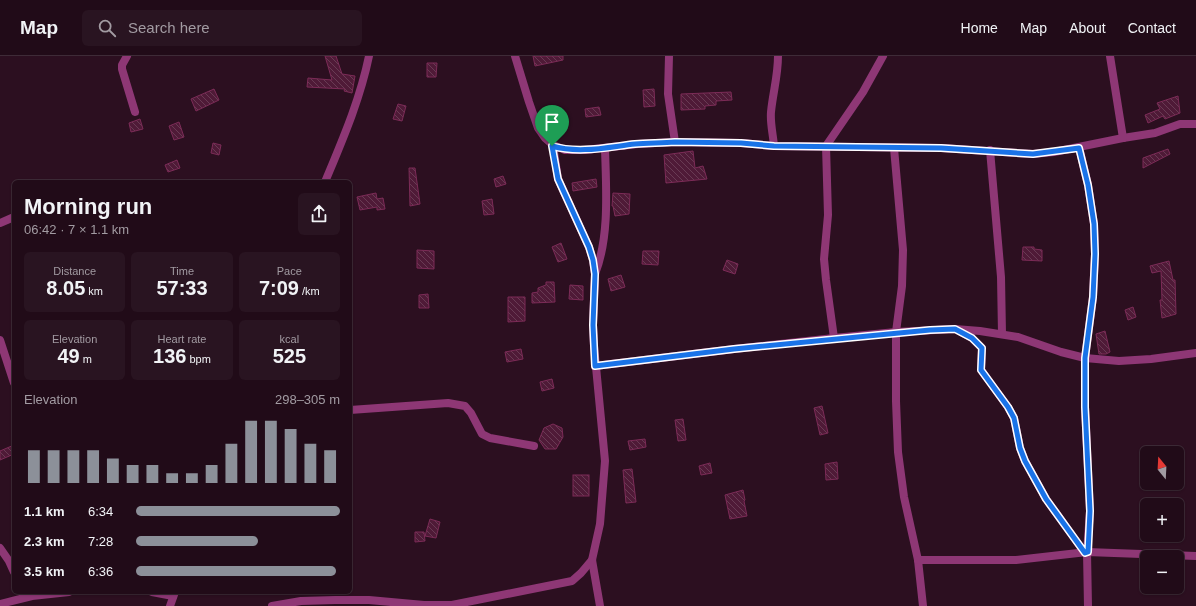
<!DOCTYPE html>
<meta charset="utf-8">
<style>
body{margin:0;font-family:Helvetica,sans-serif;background:#291421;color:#f1f3f6;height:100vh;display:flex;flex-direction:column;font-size:15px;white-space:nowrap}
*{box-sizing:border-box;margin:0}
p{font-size:13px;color:#a29ba2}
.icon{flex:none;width:22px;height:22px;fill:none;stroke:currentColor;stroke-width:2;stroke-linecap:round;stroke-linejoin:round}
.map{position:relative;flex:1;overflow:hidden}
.sheet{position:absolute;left:12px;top:124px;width:340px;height:414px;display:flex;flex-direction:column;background:#210b18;border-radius:6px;box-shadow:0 1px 3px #0004,0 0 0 1px #3e2b37}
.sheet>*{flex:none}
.needle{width:26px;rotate:342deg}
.controls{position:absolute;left:1140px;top:390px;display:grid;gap:8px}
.controls a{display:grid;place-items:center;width:44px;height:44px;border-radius:6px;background:#210b18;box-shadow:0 1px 3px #0004,0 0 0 1px #3e2b37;font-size:20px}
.pin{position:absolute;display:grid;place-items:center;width:34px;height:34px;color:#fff;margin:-41px -17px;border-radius:50% 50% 50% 0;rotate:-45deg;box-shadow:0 0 4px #0007}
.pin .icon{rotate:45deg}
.round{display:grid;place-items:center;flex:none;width:42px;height:42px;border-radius:6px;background:#291421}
.summary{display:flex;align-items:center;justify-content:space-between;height:68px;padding:0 12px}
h1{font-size:22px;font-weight:600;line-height:30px}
.metrics{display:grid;grid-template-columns:repeat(3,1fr);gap:6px;height:68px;padding:4px 12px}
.metrics div{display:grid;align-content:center;border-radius:6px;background:#291421;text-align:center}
.metrics b{font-size:20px;font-weight:600}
.metrics small{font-size:11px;font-weight:400}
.metrics p{font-size:11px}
.chart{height:112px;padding:8px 12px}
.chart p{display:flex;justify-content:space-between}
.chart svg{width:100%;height:72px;margin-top:4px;stroke:#8c9099;stroke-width:6}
ul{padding:0 12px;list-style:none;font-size:13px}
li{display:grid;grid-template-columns:64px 48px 1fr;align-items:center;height:30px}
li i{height:10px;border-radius:5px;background:#8c9099}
header{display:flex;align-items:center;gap:24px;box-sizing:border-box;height:56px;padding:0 20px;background:#210b18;border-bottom:1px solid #3e2b37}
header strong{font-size:19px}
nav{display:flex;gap:22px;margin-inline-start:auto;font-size:14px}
.search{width:280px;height:36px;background:#291421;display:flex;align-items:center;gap:10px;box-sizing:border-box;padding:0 14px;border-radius:6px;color:#a29ba2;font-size:15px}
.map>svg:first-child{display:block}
.building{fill:url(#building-back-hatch);stroke:#7c2b57}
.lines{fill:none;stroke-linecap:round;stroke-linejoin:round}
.minor{stroke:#8e3775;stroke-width:8}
.route-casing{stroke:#fff;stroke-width:8}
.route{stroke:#1a73e8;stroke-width:5}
</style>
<header>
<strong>Map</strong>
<div class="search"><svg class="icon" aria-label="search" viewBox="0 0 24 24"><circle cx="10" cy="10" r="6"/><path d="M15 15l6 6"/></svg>Search here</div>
<nav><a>Home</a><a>Map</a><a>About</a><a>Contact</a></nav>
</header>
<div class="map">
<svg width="1196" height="550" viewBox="0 0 1196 550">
<defs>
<pattern id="building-back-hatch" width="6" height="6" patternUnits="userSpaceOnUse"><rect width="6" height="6" fill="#4f1a37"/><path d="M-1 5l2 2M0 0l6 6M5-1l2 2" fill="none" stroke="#693b54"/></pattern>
</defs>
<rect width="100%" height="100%" fill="#2c0f20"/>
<g class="building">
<polygon points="325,0 336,0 342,18 355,20 352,37 344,35 345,33 307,31 308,22 332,24"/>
<polygon points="533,0 563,0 563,4 535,10"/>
<polygon points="427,7 437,7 436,21 427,21"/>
<polygon points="214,33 219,44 196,55 191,43"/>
<polygon points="654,33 655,50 644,51 643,34"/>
<polygon points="731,36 732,44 716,45 716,49 705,50 705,53 681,54 681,38"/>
<polygon points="1178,40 1180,57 1165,63 1163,60 1148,67 1145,59 1160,53 1157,47"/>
<polygon points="398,48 406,50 402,65 393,63"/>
<polygon points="599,51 601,59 586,61 585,53"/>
<polygon points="140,63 143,73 131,76 129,67"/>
<polygon points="179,66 184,81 174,84 169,70"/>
<polygon points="213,87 221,89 219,99 211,97"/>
<polygon points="1168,93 1170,98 1143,112 1143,102"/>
<polygon points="693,95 695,112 703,110 707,123 666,127 664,99"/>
<polygon points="177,104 180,112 168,116 165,109"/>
<polygon points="409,112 415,112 420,148 410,150"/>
<polygon points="503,120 506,128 496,131 494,123"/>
<polygon points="596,123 597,131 573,135 572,127"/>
<polygon points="376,137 377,143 383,142 385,153 377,154 377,151 360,154 357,141"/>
<polygon points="613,137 630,138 629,158 615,160 613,150 612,150"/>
<polygon points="492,143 494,158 484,159 482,145"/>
<polygon points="561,187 567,203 558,206 552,191"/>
<polygon points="1023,191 1034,191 1034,193 1042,194 1042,205 1022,204"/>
<polygon points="417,194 434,195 434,213 417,212"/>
<polygon points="643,195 659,195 658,209 642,208"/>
<polygon points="727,204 738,208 735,218 723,214"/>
<polygon points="1169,205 1173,224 1175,224 1176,258 1162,262 1160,244 1162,244 1161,215 1152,217 1150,210"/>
<polygon points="621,219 625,231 611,235 608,223"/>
<polygon points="546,226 554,226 555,246 532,247 532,237 538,236 538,232 546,229"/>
<polygon points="570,229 583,230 583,244 569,243"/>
<polygon points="428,238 429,252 419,252 419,239"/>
<polygon points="508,241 525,241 525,265 508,266"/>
<polygon points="1133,251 1136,261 1128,264 1125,254"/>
<polygon points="1105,275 1110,296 1106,298 1099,298 1096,278"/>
<polygon points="521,293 523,303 507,306 505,296"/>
<polygon points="552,323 554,332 542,335 540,326"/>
<polygon points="822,350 828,377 820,379 814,352"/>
<polygon points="683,363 686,384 678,385 675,364"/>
<polygon points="553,368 562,372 563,381 556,393 545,393 539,384 544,372"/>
<polygon points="645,383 646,391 630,394 628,385"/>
<polygon points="14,389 14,398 0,404 0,395"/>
<polygon points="837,406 838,423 826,424 825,408"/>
<polygon points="710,407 712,417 701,419 699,410"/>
<polygon points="632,413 636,446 626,447 623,414"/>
<rect x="573" y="419" width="16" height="21"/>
<polygon points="743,434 745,444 744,445 747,460 730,463 725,439"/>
<polygon points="430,463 440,466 436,482 425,480"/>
<polygon points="415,476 424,476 425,485 415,486"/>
</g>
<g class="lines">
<g class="minor">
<polyline points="127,0 122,9 122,13 135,56"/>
<polyline points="515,0 529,46 538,72 545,82 553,89 565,94 585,94 638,88 675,86 741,87 774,90 941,92 1033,98 1054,96 1123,82 1155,77 1180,68 1196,68"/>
<polyline points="669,0 668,38 675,86"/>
<polyline points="1110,0 1123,82"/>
<polyline points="553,89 558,123 589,191 593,204 595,218 593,269 594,290 605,405 600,468 592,504 600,550"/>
<path d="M 774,90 C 773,78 770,67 771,56 C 773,36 778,20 778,0"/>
<polyline points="1079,91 1088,129 1094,168 1095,198 1093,241 1085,302 1085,351 1090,455 1087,496 1088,550"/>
<polyline points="894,92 903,194 902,230 896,276 896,345 898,396 904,441 918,504 923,550"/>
<polyline points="990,94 1001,221 1002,278"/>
<path d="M 325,126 C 342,85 360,44 369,0"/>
<polyline points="0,167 14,161"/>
<path d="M 595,218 C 610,180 606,131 605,92"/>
<polyline points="959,275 972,282 982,292 981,314 1008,351 1014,362 1020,392 1025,405 1046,443 1085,497"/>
<polyline points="834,282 826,224 824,203 828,159 826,90 863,36 883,0"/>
<polyline points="0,284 14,327"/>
<polyline points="595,310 734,293 834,282 896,276 955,273 980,275 1018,281 1061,296 1085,302 1119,305 1151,303 1196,297"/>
<polyline points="350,354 448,347 465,350 471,357 482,378 490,382 534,390"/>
<polyline points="0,492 9,505 14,516"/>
<polyline points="918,504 1016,504 1087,496 1196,500"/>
<polyline points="152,536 173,540"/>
<polyline points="0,548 32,540 69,536"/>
<polyline points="170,550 175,536"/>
<polyline points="272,550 301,545 335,544 369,544 424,549 452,549 572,525 581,517 592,504"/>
</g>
</g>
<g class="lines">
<g class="route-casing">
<path id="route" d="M 675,86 L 741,87 L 774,90 L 941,92 L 1033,98 L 1079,92 L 1088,129 L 1094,168 L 1095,198 L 1093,241 L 1085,302 L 1085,351 L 1090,455 L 1088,496 L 1085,497 L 1046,443 L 1025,405 L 1020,392 L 1014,362 L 1008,351 L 981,314 L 982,292 L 972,282 L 955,273 L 930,274 L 734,293 L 595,310 L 593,269 L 595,218 L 593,204 L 589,191 L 558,123 L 552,90 C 579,98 608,91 635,88 C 648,87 662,87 675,86 Z"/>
</g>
<use href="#route" class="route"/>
</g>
</svg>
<div class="controls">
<a><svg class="needle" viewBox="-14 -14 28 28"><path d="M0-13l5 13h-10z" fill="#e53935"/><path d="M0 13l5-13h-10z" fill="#a29ba2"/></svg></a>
<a>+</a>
<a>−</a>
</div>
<div class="pin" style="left:552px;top:90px;background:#1e9e55"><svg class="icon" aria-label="arrive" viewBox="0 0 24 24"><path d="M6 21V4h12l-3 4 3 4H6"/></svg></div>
<section class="sheet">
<div class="summary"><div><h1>Morning run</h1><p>06:42 · 7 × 1.1 km</p></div><a class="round"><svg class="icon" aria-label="share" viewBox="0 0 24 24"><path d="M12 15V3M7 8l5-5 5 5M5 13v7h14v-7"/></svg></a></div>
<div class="metrics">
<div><p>Distance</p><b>8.05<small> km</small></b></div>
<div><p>Time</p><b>57:33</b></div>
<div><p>Pace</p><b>7:09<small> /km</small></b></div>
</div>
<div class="metrics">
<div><p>Elevation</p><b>49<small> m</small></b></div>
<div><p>Heart rate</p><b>136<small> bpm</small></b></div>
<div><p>kcal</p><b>525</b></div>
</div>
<div class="chart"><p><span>Elevation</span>298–305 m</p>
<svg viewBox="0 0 160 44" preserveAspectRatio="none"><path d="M5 44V24M15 44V24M25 44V24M35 44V24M45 44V29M55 44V33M65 44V33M75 44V38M85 44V38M95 44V33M105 44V20M115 44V6M125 44V6M135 44V11M145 44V20M155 44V24"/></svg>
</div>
<ul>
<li><b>1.1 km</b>6:34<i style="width:100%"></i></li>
<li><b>2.3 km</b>7:28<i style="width:60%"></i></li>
<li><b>3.5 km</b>6:36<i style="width:98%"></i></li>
</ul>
</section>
</div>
